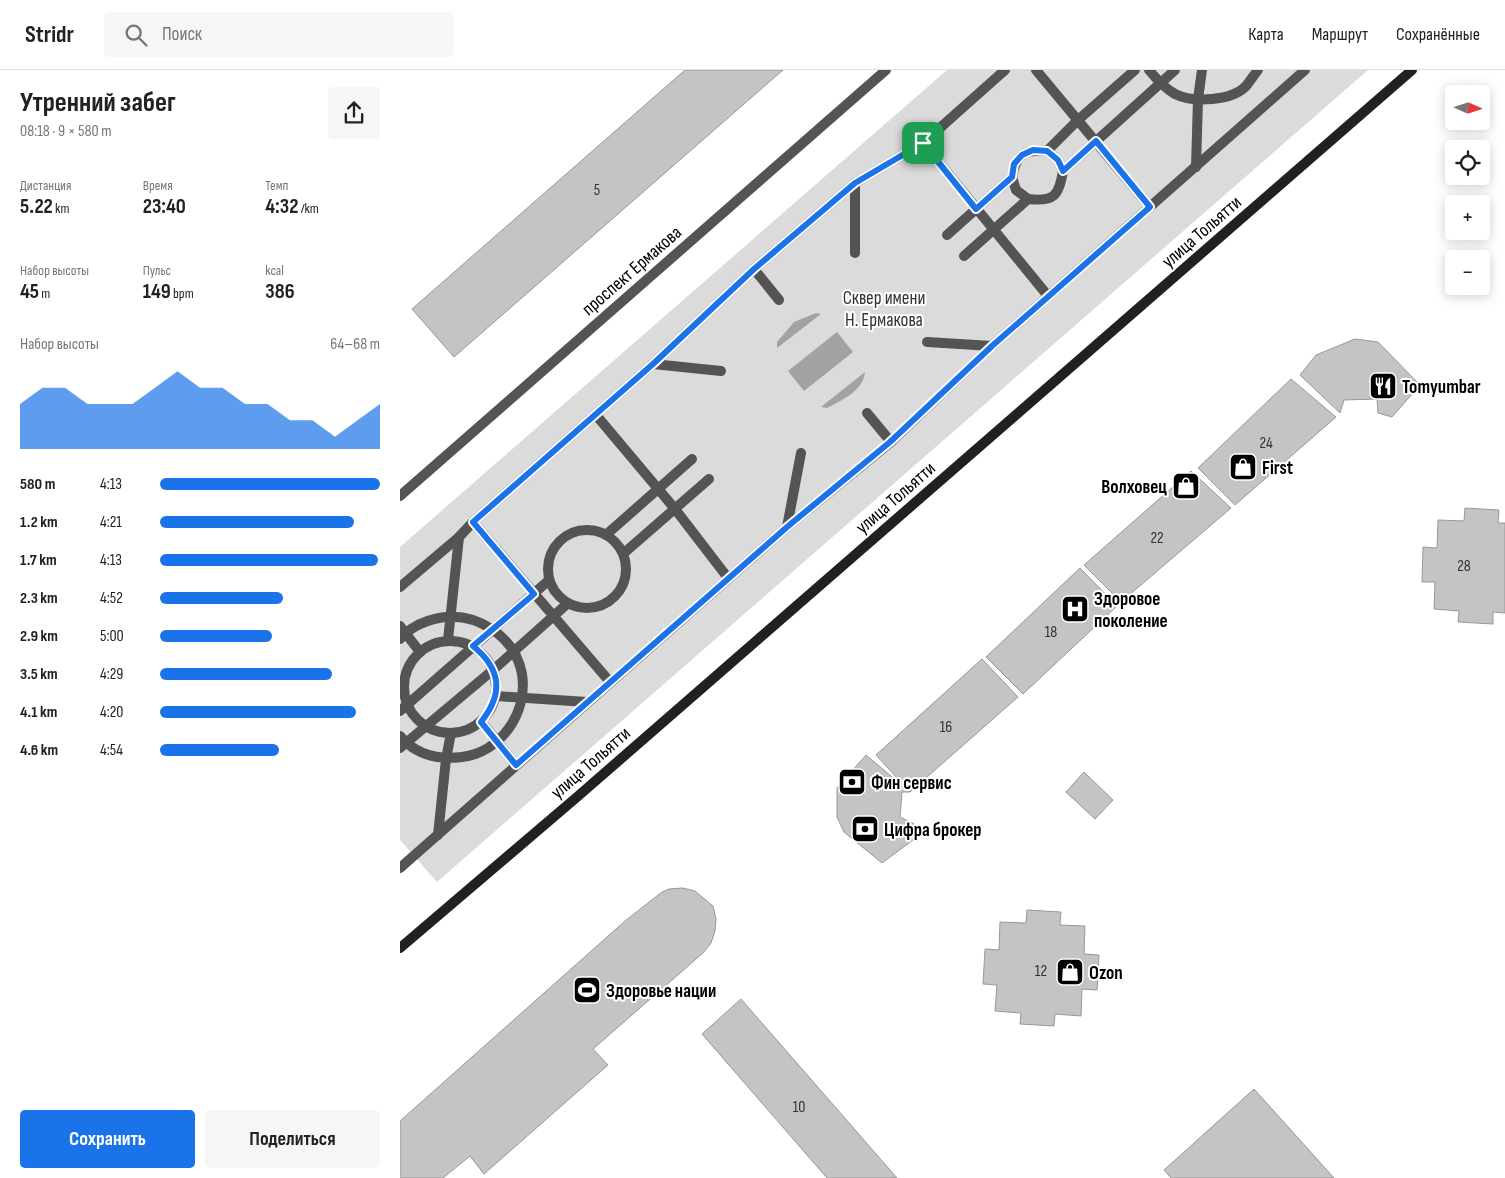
<!DOCTYPE html>
<html lang="ru">
<meta charset="utf-8">
<style>
body{margin:0;font-family:"Sofia Sans Condensed",sans-serif;background:#f6f6f6;color:#222;height:100vh;display:flex;flex-direction:column;font-size:19px;white-space:nowrap}
*{box-sizing:border-box;margin:0}
p{font-size:16px;color:#767676}
.icon{flex:none;width:28px;height:28px;fill:none;stroke:currentColor;stroke-width:2;stroke-linecap:round;stroke-linejoin:round}
.map{position:relative;flex:1;overflow:hidden}
.panel{display:flex;flex-direction:column;background:#fff;width:400px}
.panel>*{flex:none}
.needle{width:32px;rotate:93deg}
.controls{position:absolute;left:1045px;top:15px;display:grid;gap:10px}
.controls a{display:grid;place-items:center;width:45px;height:45px;border-radius:5px;background:#fff;box-shadow:0 2px 12px #0003;font-size:25px}
.pin{position:absolute;display:grid;place-items:center;width:42px;height:42px;color:#fff;margin:-21px;border-radius:10px;box-shadow:0 2px 8px #0006}
.round{display:grid;place-items:center;flex:none;width:52px;height:52px;border-radius:5px;background:#f6f6f6}
.summary{display:flex;align-items:center;justify-content:space-between;height:85px;padding:0 20px}
h1{font-size:28px;font-weight:700;line-height:38px}
.metrics{display:grid;grid-template-columns:repeat(3,1fr);gap:8px;height:85px;padding:5px 20px}
.metrics div{display:grid;align-content:center}
.metrics b{font-size:21px;font-weight:700}
.metrics small{font-size:14px;font-weight:400}
.metrics p{font-size:14px}
.chart{height:140px;padding:10px 20px}
.chart p{display:flex;justify-content:space-between}
.chart svg{width:100%;height:90px;margin-top:5px;fill:#1a73e8;opacity:.7}
.button{display:flex;gap:10px;margin-top:auto;padding:10px 20px}
.button a{flex:1;height:58px;border-radius:5px;background:#1a73e8;color:#fff;font-size:20px;font-weight:700;line-height:58px;text-align:center}
.button a+a{background:#f6f6f6;color:#222}
ul{padding:0 20px;list-style:none;font-size:16px}
li{display:grid;grid-template-columns:80px 60px 1fr;align-items:center;height:38px}
li i{height:12px;border-radius:6px;background:#1a73e8}
header{display:flex;align-items:center;gap:30px;box-sizing:border-box;height:70px;padding:0 25px;background:#fff;border-bottom:1px solid #e0e0e0}
header strong{font-size:24px}
nav{display:flex;gap:28px;margin-inline-start:auto;font-size:18px}
.search{width:350px;height:45px;background:#f6f6f6;display:flex;align-items:center;gap:12px;box-sizing:border-box;padding:0 18px;border-radius:5px;color:#767676;font-size:19px}
main{display:flex;flex:1;min-height:0}
.map>svg:first-child{display:block}
.green{fill:#dbdbdb}
.water{fill:#a2a2a2}
.building{fill:#c4c4c4;stroke:#989898}
.lines{fill:none;stroke-linecap:round;stroke-linejoin:round}
.pedestrian{stroke:#545454;stroke-width:10}
.tertiary{stroke:#545454;stroke-width:10}
.secondary{stroke:#212121;stroke-width:10}
.route-casing{stroke:#fff;stroke-width:10}
.route{stroke:#1a73e8;stroke-width:6}
.labels{text-anchor:middle;stroke-width:4;stroke-linejoin:round;paint-order:stroke}
.number-label{font-size:16px;fill:#313131}
.street-label{font-size:19px;fill:#000;stroke:#fff}
.park-label{font-size:19px;fill:#323232;stroke:#fff}
.poi-label{font-size:19px;font-weight:bold;fill:#000;stroke:#fff;text-anchor:start}
</style>
<header>
<strong>Stridr</strong>
<div class="search"><svg class="icon" aria-label="search" viewBox="0 0 24 24"><circle cx="10" cy="10" r="6"/><path d="M15 15l6 6"/></svg>Поиск</div>
<nav><a>Карта</a><a>Маршрут</a><a>Сохранённые</a></nav>
</header>
<main>
<section class="panel">
<div class="summary"><div><h1>Утренний забег</h1><p>08:18 · 9 × 580 m</p></div><a class="round"><svg class="icon" aria-label="share" viewBox="0 0 24 24"><path d="M12 15V3M7 8l5-5 5 5M5 13v7h14v-7"/></svg></a></div>
<div class="metrics">
<div><p>Дистанция</p><b>5.22<small> km</small></b></div>
<div><p>Время</p><b>23:40</b></div>
<div><p>Темп</p><b>4:32<small> /km</small></b></div>
</div>
<div class="metrics">
<div><p>Набор высоты</p><b>45<small> m</small></b></div>
<div><p>Пульс</p><b>149<small> bpm</small></b></div>
<div><p>kcal</p><b>386</b></div>
</div>
<div class="chart"><p><span>Набор высоты</span>64–68 m</p>
<svg viewBox="0 0 160 44" preserveAspectRatio="none"><path d="M0 44V22L10 14L20 14L30 22L40 22L50 22L60 14L70 6L80 14L90 14L100 22L110 22L120 30L130 30L140 38L150 30L160 22V44z"/></svg>
</div>
<ul>
<li><b>580 m</b>4:13<i style="width:100%"></i></li>
<li><b>1.2 km</b>4:21<i style="width:88%"></i></li>
<li><b>1.7 km</b>4:13<i style="width:99%"></i></li>
<li><b>2.3 km</b>4:52<i style="width:56%"></i></li>
<li><b>2.9 km</b>5:00<i style="width:51%"></i></li>
<li><b>3.5 km</b>4:29<i style="width:78%"></i></li>
<li><b>4.1 km</b>4:20<i style="width:89%"></i></li>
<li><b>4.6 km</b>4:54<i style="width:54%"></i></li>
</ul>
<div class="button"><a>Сохранить</a><a>Поделиться</a></div>
</section>
<div class="map">
<svg width="1105" height="1108" viewBox="0 0 1105 1108">
<rect width="100%" height="100%" fill="#fff"/>
<polygon class="green" points="547,0 968,0 37,812 0,770 0,477"/>
<g class="water">
<polygon points="416,243 421,244 377,278 377,272 394,252"/>
<polygon points="437,262 453,282 404,321 388,301"/>
<path d="M 465,302 C 463,321 442,330 427,338 L 421,337 Z"/>
</g>
<g class="building">
<polygon points="285,0 383,0 54,287 12,239"/>
<polygon points="955,269 978,272 1020,315 992,347 978,343 977,329 944,330 940,343 900,305 916,285"/>
<polygon points="891,309 936,347 835,435 798,398"/>
<polygon points="791,401 831,438 721,532 684,495"/>
<polygon points="1065,438 1099,440 1098,453 1105,453 1105,543 1093,542 1093,554 1058,552 1059,541 1034,539 1035,512 1022,512 1023,477 1037,478 1038,450 1064,451"/>
<polygon points="680,498 717,536 623,624 586,587"/>
<polygon points="582,589 618,627 510,722 476,685"/>
<polygon points="466,685 510,722 502,722 500,747 514,754 513,770 482,793 444,762 437,747 437,718"/>
<polygon points="684,702 713,730 695,749 666,722"/>
<polygon points="283,818 295,821 313,836 316,849 315,861 311,873 303,883 193,979 208,995 84,1104 70,1086 43,1108 0,1108 0,1051 225,851 262,822 269,819"/>
<polygon points="627,840 661,842 660,855 685,856 684,884 699,885 697,920 682,919 681,946 655,944 654,956 620,954 621,943 595,941 597,915 583,914 585,879 599,880 600,852 626,853"/>
<polygon points="341,929 497,1108 427,1108 302,964"/>
<polygon points="854,1019 934,1108 771,1108 764,1100"/>
</g>
<g class="lines">
<g class="pedestrian">
<polyline points="636,0 750,137"/>
<path d="M 749,0 C 757,10 764,18 775,24 C 793,33 832,31 846,16 C 850,11 854,5 858,0"/>
<polyline points="523,73 648,226"/>
<polyline points="647,81 658,90 663,101"/>
<polyline points="796,97 798,29 802,0"/>
<polyline points="612,107 616,120 628,129"/>
<polyline points="455,113 455,183"/>
<path d="M 547,165 L 612,107 C 616,85 624,79 647,81 L 678,50 L 735,0"/>
<path d="M 564,186 L 628,129 C 654,132 659,126 663,101 L 775,0"/>
<polyline points="354,199 379,230"/>
<polyline points="527,272 592,276"/>
<polyline points="253,294 321,301"/>
<polyline points="467,343 491,372"/>
<polyline points="196,345 275,439 328,508"/>
<polyline points="73,452 210,612"/>
<polyline points="387,457 401,383"/>
<circle cx="187" cy="499" r="39"/>
<polyline points="207,464 292,389"/>
<polyline points="224,483 309,409"/>
<polyline points="0,517 59,467 73,452 253,294 354,199 455,113 523,73 605,0"/>
<polyline points="0,556 20,582"/>
<path d="M 0,569 C 10,557 24,551 39,548 C 76,541 115,566 122,604 C 128,643 101,682 62,687 C 38,690 16,685 0,666"/>
<polyline points="48,570 59,467"/>
<circle cx="50" cy="617" r="46"/>
<polyline points="96,626 187,632"/>
<polyline points="0,641 148,511"/>
<polyline points="81,651 116,695"/>
<polyline points="0,678 93,600 167,534"/>
<polyline points="38,765 46,689 51,663"/>
<polyline points="0,798 387,457 491,372 592,276 905,0"/>
</g>
<polyline class="tertiary" points="0,426 486,0"/>
<polyline class="secondary" points="0,878 177,727 1012,0"/>
</g>
<g class="lines">
<g class="route-casing">
<path id="route" d="M 696,71 L 750,137 L 592,276 L 490,372 L 387,457 L 116,695 L 81,652 C 104,623 101,599 73,576 L 134,524 L 73,452 L 253,294 L 354,199 L 455,113 L 523,73 L 576,139 L 612,107 L 614,94 L 622,85 L 633,80 L 647,81 L 658,90 L 663,101 Z"/>
</g>
<use href="#route" class="route"/>
</g>
<defs>
<g id="restaurant-square" transform="scale(1.4375)"><rect x="-9" y="-9" width="18" height="18" rx="4" fill="#000" stroke="#fff"/><path d="M-5-6h1v4h1v-4h1v4h1v-4h1v5L-1.5 .5V6h-2V.5L-5-1ZM5-6V6H3V1.5H1.5Q1.5-4 5-6Z" fill="#fff"/></g>
<g id="shop-square" transform="scale(1.4375)"><rect x="-9" y="-9" width="18" height="18" rx="4" fill="#000" stroke="#fff"/><path d="M-5-2.5h2.3a2.7 3.5 0 0 1 5.4 0H5L5.5 6h-11ZM-1.5-2.5h3a1.5 2.3 0 0 0-3 0Z" fill="#fff"/></g>
<g id="hospital-square" transform="scale(1.4375)"><rect x="-9" y="-9" width="18" height="18" rx="4" fill="#000" stroke="#fff"/><path d="M-5-5h3v3.5h4V-5h3V5h-3V1.5h-4V5h-3Z" fill="#fff"/></g>
<g id="bank-square" transform="scale(1.4375)"><rect x="-9" y="-9" width="18" height="18" rx="4" fill="#000" stroke="#fff"/><path d="M-6-4H6V4H-6ZM0-2.3a2.3 2.3 0 1 0 0 4.6a2.3 2.3 0 1 0 0-4.6Z" fill="#fff"/></g>
<g id="stadium-square" transform="scale(1.4375)"><rect x="-9" y="-9" width="18" height="18" rx="4" fill="#000" stroke="#fff"/><path d="M0-5a6.5 5 0 1 0 0 10a6.5 5 0 1 0 0-10ZM-3.5-1.8h7v3.6h-7Z" fill="#fff"/></g>
</defs>
<g fill-rule="evenodd">
<use href="#restaurant-square" x="983" y="316"/>
<use href="#shop-square" x="843" y="397"/>
<use href="#shop-square" x="786" y="416"/>
<use href="#hospital-square" x="675" y="539"/>
<use href="#bank-square" x="452" y="712"/>
<use href="#bank-square" x="465" y="759"/>
<use href="#shop-square" x="670" y="902"/>
<use href="#stadium-square" x="187" y="920"/>
</g>
<g class="labels">
<g class="number-label">
<text x="197" y="125">5</text>
<text x="866" y="378">24</text>
<text x="757" y="473">22</text>
<text x="1064" y="501">28</text>
<text x="651" y="567">18</text>
<text x="546" y="662">16</text>
<text x="641" y="906">12</text>
<text x="399" y="1042">10</text>
</g>
<g class="street-label">
<text transform="translate(801 161) rotate(-41)" y="7">улица Тольятти</text>
<text transform="translate(231 200) rotate(-41)" y="7">проспект Ермакова</text>
<text transform="translate(495 427) rotate(-41)" y="7">улица Тольятти</text>
<text transform="translate(190 692) rotate(-41)" y="7">улица Тольятти</text>
</g>
<g class="park-label">
<text x="484" y="234">Сквер имени<tspan x="484" dy="22">Н. Ермакова</tspan></text>
</g>
<g class="poi-label">
<text x="1002" y="323">Tomyumbar</text>
<text x="862" y="404">First</text>
<text x="767" y="423" text-anchor="end">Волховец</text>
<text x="694" y="535">Здоровое<tspan x="694" dy="22">поколение</tspan></text>
<text x="471" y="719">Фин сервис</text>
<text x="484" y="766">Цифра брокер</text>
<text x="689" y="909">Ozon</text>
<text x="206" y="927">Здоровье нации</text>
</g>
</g>
</svg>
<div class="controls">
<a><svg class="needle" viewBox="-14 -14 28 28"><path d="M0-13l5 13h-10z" fill="#e53935"/><path d="M0 13l5-13h-10z" fill="#767676"/></svg></a>
<a><svg class="icon" aria-label="locate" viewBox="0 0 24 24"><circle cx="12" cy="12" r="6"/><path d="M12 2v4M12 18v4M2 12h4M18 12h4"/></svg></a>
<a>+</a>
<a>−</a>
</div>
<div class="pin" style="left:523px;top:73px;background:#1e9e55"><svg class="icon" aria-label="arrive" viewBox="0 0 24 24"><path d="M6 21V4h12l-3 4 3 4H6"/></svg></div>
</div>
</main>
